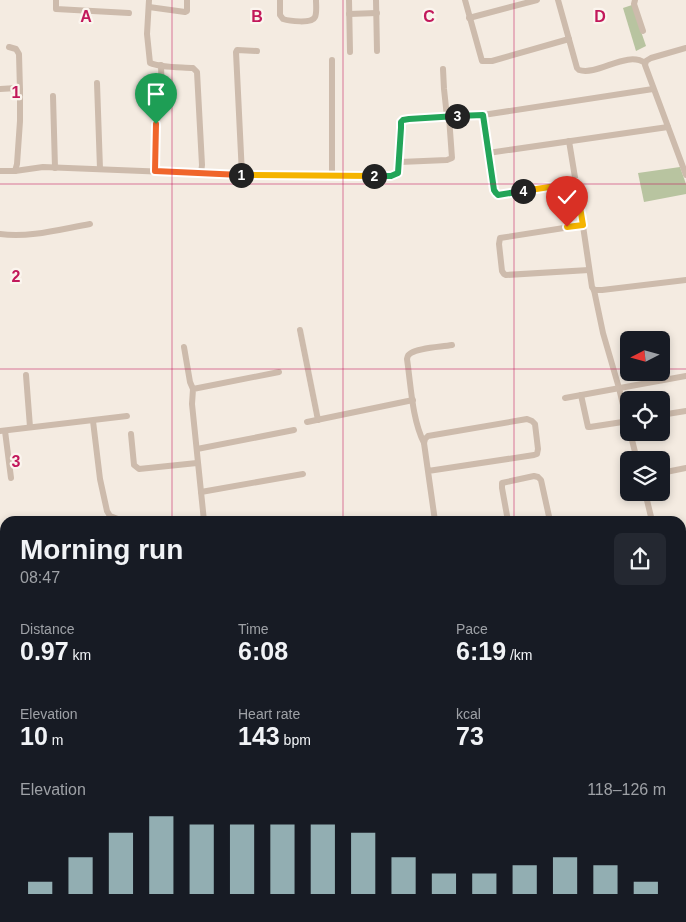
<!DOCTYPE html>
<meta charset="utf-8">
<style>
body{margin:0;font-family:Helvetica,sans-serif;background:#242831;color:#f1f3f6;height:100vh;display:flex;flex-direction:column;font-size:19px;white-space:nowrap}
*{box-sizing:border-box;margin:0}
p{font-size:16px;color:#9ea1a6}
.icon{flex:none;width:28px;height:28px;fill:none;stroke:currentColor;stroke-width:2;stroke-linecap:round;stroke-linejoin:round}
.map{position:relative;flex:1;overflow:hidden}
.details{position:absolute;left:0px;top:516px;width:686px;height:406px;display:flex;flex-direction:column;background:#171b24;border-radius:15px 15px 0 0;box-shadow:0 2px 8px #0003}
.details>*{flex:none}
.needle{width:32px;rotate:264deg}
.controls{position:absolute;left:620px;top:331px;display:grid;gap:10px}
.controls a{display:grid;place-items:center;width:50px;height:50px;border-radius:8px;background:#171b24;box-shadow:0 2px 8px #0003;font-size:25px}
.pin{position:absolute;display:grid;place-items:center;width:42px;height:42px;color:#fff;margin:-51px -21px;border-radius:50% 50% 50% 0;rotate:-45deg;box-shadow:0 0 5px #0007}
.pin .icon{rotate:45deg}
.km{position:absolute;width:25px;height:25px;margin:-12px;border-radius:50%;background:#222;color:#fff;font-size:14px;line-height:25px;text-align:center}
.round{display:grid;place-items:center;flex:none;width:52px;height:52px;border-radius:8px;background:#242831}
.overview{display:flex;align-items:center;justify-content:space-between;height:85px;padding:0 20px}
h1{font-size:28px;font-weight:700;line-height:38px}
.figures{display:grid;grid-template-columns:repeat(3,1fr);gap:8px;height:85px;padding:5px 20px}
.figures div{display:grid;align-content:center}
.figures b{font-size:25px;font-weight:700}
.figures small{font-size:14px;font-weight:400}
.figures p{font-size:14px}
.chart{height:140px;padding:10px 20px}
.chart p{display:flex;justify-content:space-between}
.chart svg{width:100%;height:90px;margin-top:5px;stroke:#92aeb2;stroke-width:6}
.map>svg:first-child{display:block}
.green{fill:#b8c4a0}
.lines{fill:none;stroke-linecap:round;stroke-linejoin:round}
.minor{stroke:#cdbbac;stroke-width:6}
.major{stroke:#7d675c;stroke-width:8}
.split-1-casing{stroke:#fff;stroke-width:10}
.split-2-casing{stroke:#fff;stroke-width:10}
.split-3-casing{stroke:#fff;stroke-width:10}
.split-4-casing{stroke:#fff;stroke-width:10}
.split-5-casing{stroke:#fff;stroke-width:10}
.split-1{stroke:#f0652b;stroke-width:6}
.split-2{stroke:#f5b400;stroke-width:6}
.split-3{stroke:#22a559;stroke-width:6}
.split-4{stroke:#22a559;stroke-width:6}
.split-5{stroke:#f5b400;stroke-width:6}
.grid{fill:none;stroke:#c2185b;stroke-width:1;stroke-opacity:0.55}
.grid-label{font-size:16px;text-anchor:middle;font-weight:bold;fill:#c2185b;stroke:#fbf5ee;stroke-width:4.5;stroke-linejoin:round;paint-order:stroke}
</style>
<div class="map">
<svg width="686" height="922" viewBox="0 0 686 922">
<rect width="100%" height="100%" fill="#f4ebe1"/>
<g class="green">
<polygon points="632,5 646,46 636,51 623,8"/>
<polygon points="680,167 686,184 686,194 644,202 638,173"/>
</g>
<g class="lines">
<g class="minor">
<polyline points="56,0 56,9 129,13"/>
<path d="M 149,0 L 147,34 L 150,63 C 162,68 180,67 193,68 L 197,72 L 202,165 L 201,173"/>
<path d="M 280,0 L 280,15 L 283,19 C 289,21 312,24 315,17 C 317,13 316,5 316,0"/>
<polyline points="349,0 350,52"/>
<polyline points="376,0 377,51"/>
<polyline points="465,0 482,61 492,61 569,39"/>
<path d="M 558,0 L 577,68 L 579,70 C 598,76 627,50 645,63"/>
<polyline points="635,0 634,4 643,31"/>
<polyline points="149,7 185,12 187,11 187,0"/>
<polyline points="349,14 377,13"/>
<polyline points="469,18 537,0"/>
<polyline points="9,47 16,49 19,54 20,90"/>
<polyline points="686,48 651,58 646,61 645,65 686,175"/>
<polyline points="332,60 332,175"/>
<polyline points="443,69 444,89 447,117"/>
<polyline points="97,83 100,169"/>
<polyline points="0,89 17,88 20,90 20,121 17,164 15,171"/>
<polyline points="53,96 55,168"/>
<polyline points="483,115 494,190 495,193 498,195 576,183"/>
<polyline points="569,141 583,226 592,287 594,290 603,333 619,388 629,430"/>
<polyline points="488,153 668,127"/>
<polyline points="400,162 447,160 452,158 449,117"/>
<polyline points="0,171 15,171 43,167 242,175 391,176 397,174 399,171 401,124 404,120 483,115 653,89"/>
<polyline points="155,171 156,124 162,101 161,65"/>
<polyline points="242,175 236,52 237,50 257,51"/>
<polyline points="583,225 500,238 499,244 502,271 504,274 506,275 589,270"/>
<path d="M 0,234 C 30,238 61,229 90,224"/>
<polyline points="594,290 602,290 686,280"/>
<polyline points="300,330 318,420"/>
<polyline points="184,347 190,382 193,389"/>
<polyline points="26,375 30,427"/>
<polyline points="581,395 588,427 590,427 629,421"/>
<polyline points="565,398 686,376"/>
<polyline points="661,415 686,411"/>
<polyline points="93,421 100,479 107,511 110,516 118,519 120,521"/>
<polyline points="307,422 413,400"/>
<polyline points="0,431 127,416"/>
<polyline points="5,431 11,478"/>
<polyline points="630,432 637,460"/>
<polyline points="131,434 134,465 139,469 197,463"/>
<path d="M 424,443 C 412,419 411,386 407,359 C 408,355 408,355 411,353 C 421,347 441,347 452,345"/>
<polyline points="197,449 294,430"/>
<polyline points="428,471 534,455 537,454 538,449 535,424 532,421 527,419 428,436 425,439 424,443 435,521"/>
<polyline points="661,473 686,468"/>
<polyline points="201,492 303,474"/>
<polyline points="645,492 652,521"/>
<polyline points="204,521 192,404 193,389 279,372"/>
<polyline points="508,521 502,488 502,483 534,476 538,477 541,480 550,521"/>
<polyline points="641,521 652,519"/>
<polyline points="681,638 686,658"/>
<polyline points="0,645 5,645"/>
<polyline points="0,894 4,856 3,836"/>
<polyline points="252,918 253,922"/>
<polyline points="486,918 486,922"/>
</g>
<g class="major">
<polyline points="681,659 686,658"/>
<polyline points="0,827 5,826"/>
</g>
</g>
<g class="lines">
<g class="split-1-casing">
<polyline id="split-1" points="156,124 155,171 241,175"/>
</g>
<g class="split-2-casing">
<polyline id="split-2" points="241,175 374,176"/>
</g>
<g class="split-3-casing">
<polyline id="split-3" points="374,176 391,176 398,173 401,128 401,122 403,120 409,119 457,116"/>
</g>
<g class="split-4-casing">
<polyline id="split-4" points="457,116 483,115 494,190 496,193 498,195 523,191"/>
</g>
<g class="split-5-casing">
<polyline id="split-5" points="523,191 576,183 583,225 567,227"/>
</g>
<use href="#split-1" class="split-1"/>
<use href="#split-2" class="split-2"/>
<use href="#split-3" class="split-3"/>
<use href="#split-4" class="split-4"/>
<use href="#split-5" class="split-5"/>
</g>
<path class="grid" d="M 172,0 L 172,521M 343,0 L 343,521M 514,0 L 514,521M 0,184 L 686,184M 0,369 L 629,369M 661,369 L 686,369M 0,553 L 5,553M 681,553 L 686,553M 0,738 L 5,738M 681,738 L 686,738M 172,918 L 172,922M 343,918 L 343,922M 514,918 L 514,922"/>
<g class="grid-label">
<text x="86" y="22">A</text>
<text x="257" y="22">B</text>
<text x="429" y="22">C</text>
<text x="600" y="22">D</text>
<text x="16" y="98">1</text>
<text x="16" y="282">2</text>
<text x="16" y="467">3</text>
</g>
</svg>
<div class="controls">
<a><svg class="needle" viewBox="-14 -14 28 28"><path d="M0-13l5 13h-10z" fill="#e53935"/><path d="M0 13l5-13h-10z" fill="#9ea1a6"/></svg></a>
<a><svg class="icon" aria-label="locate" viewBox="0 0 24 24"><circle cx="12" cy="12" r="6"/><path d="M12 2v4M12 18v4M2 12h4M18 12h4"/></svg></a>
<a><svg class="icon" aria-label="layers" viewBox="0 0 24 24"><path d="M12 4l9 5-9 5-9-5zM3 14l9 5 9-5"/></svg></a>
</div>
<div class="pin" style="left:156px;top:124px;background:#1e9e55"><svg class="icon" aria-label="arrive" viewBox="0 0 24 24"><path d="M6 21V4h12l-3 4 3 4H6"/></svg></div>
<div class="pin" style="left:567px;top:227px;background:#d93025"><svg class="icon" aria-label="check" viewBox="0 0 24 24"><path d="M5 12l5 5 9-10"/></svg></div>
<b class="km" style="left:241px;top:175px">1</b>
<b class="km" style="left:374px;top:176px">2</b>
<b class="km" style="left:457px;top:116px">3</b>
<b class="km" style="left:523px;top:191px">4</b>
<section class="details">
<div class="overview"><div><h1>Morning run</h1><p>08:47</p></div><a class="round"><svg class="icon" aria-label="share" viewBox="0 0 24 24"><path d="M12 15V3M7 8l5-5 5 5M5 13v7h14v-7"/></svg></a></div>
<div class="figures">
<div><p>Distance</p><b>0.97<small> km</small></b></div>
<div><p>Time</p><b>6:08</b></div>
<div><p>Pace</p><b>6:19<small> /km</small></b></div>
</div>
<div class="figures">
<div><p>Elevation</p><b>10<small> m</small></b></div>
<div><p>Heart rate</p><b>143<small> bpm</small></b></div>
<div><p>kcal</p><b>73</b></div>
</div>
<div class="chart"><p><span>Elevation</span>118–126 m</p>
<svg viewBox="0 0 160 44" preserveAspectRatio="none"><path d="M5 44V38M15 44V26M25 44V14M35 44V6M45 44V10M55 44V10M65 44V10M75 44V10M85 44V14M95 44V26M105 44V34M115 44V34M125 44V30M135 44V26M145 44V30M155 44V38"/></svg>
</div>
</section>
</div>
